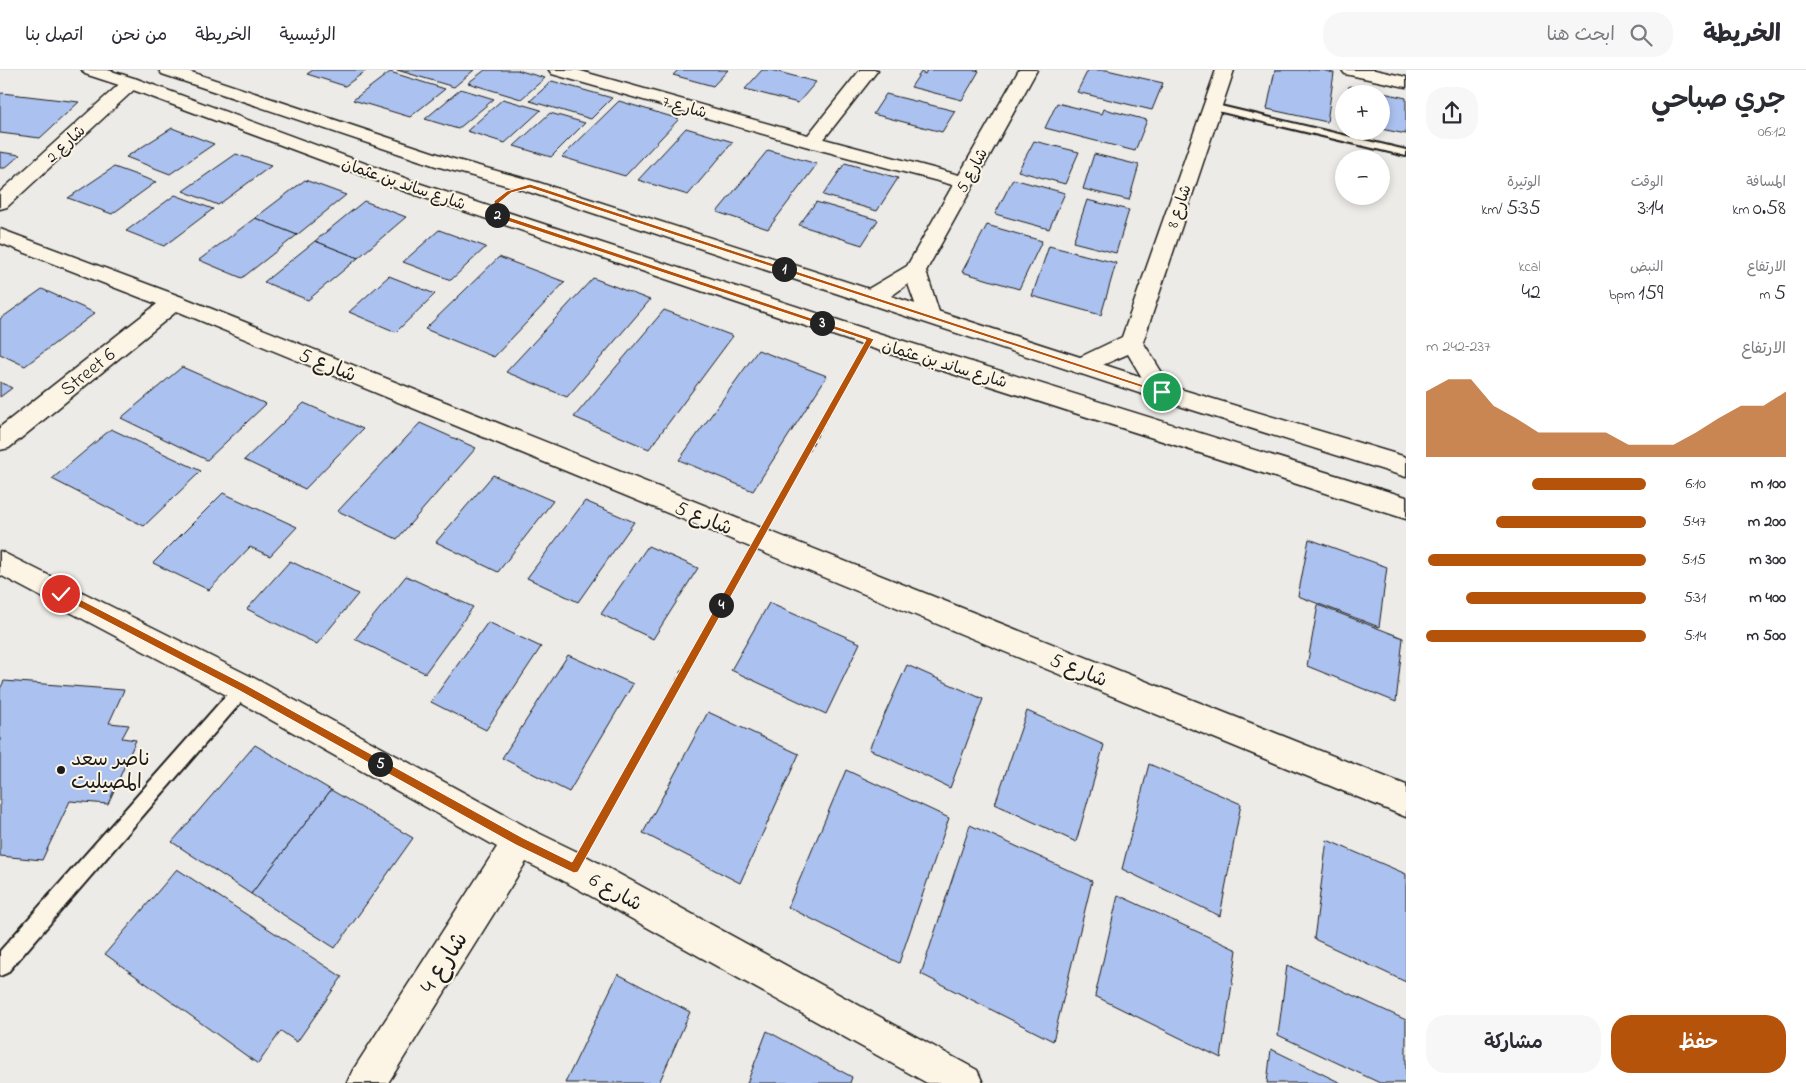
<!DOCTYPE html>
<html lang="ar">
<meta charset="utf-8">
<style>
body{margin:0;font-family:"Indie Flower","Playpen Sans Arabic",sans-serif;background:#f7f7f7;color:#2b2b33;direction:rtl;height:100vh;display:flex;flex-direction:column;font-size:19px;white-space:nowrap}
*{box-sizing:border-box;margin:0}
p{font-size:16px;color:#7c7c81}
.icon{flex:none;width:28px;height:28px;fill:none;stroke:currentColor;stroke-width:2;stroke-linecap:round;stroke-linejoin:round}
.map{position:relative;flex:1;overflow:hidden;direction:ltr}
.drawer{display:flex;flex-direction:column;background:#fff;width:400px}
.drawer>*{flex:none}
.tools{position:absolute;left:1335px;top:15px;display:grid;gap:10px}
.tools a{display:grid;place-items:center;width:55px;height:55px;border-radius:50%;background:#fff;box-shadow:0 2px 8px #0003;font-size:25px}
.pin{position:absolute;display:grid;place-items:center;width:42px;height:42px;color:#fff;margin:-21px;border:2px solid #fff;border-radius:50%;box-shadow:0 1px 5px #0007}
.km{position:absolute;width:25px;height:25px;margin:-12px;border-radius:50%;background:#222;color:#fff;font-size:14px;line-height:25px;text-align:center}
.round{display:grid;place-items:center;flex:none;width:52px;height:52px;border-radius:20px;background:#f7f7f7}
.summary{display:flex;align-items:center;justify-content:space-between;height:85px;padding:0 20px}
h1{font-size:28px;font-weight:600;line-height:38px}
.figures{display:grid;grid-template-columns:repeat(3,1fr);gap:8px;height:85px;padding:5px 20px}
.figures div{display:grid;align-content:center}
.figures b{font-size:21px;font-weight:600}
.figures small{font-size:14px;font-weight:400}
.figures p{font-size:14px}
.chart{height:140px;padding:10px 20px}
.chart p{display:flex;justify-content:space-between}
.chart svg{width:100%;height:90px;margin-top:5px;fill:#b45309;opacity:.7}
.primary-button{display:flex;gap:10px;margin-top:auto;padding:10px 20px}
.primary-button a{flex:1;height:58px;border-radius:20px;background:#b45309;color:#fff;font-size:20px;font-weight:600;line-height:58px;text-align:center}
.primary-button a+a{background:#f7f7f7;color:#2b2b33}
ul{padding:0 20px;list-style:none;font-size:16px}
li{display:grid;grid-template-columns:80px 60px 1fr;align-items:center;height:38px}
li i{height:12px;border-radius:6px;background:#b45309}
header{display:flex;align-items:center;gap:30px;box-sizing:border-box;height:70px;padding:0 25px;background:#fff;border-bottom:1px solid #e1e1e2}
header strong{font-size:24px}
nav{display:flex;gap:28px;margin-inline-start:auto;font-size:18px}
.search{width:350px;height:45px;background:#f7f7f7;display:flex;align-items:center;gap:12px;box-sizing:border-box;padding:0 18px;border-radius:20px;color:#7c7c81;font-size:19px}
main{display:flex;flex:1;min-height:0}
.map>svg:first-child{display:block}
.building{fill:#abc1ef;stroke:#1c1c1c}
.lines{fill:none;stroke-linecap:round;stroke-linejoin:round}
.service-casing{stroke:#1c1c1c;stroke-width:4}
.minor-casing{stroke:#1c1c1c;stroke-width:3}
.tertiary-casing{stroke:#1c1c1c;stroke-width:3}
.path-far1{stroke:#1c1c1c;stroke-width:3;stroke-dasharray:4 4;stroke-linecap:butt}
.path{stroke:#1c1c1c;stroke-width:4;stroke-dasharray:4.5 4.5;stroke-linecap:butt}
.service{fill:#fcf5e5;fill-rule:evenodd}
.minor{fill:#fcf5e5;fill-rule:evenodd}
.tertiary{fill:#fcf5e5;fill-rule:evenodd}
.route{fill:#b45309;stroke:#fff}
.poi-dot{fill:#1c1c1c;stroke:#fcf5e5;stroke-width:2}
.labels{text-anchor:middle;stroke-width:4;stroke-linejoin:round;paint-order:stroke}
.far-street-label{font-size:16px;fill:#1c1c1c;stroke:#fcf5e5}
.street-label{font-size:20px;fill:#1c1c1c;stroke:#fcf5e5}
.poi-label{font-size:20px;fill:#1c1c1c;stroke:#fcf5e5;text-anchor:start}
.near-street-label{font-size:24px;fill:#1c1c1c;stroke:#fcf5e5}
</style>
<header>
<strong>الخريطة</strong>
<div class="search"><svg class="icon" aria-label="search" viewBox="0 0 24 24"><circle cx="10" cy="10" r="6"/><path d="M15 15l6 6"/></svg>ابحث هنا</div>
<nav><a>الرئيسية</a><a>الخريطة</a><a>من نحن</a><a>اتصل بنا</a></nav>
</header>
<main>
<section class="drawer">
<div class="summary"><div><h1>جري صباحي</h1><p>06:12</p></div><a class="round"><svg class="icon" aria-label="share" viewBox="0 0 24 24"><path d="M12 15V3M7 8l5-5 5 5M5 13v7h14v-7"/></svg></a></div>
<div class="figures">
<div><p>المسافة</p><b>0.58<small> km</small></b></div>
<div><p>الوقت</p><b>3:14</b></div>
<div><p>الوتيرة</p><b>5:35<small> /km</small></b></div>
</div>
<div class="figures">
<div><p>الارتفاع</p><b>5<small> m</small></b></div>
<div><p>النبض</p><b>159<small> bpm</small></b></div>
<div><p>kcal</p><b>42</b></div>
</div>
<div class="chart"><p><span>الارتفاع</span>237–242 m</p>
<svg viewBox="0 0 160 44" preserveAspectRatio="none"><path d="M0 44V12L10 6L20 6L30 19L40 25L50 32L60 32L70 32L80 32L90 38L100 38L110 38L120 32L130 25L140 19L150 19L160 12V44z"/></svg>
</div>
<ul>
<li><b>100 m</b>6:10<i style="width:52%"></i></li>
<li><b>200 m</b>5:47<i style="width:68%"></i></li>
<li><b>300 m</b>5:15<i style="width:99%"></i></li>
<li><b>400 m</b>5:31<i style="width:82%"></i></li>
<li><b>500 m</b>5:14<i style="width:100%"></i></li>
</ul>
<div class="primary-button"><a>حفظ</a><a>مشاركة</a></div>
</section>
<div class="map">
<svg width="1406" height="1013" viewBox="0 0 1406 1013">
<rect width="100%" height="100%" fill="#ecebe7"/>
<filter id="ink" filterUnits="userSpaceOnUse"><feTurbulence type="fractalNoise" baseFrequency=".02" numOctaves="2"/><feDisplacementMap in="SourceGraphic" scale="10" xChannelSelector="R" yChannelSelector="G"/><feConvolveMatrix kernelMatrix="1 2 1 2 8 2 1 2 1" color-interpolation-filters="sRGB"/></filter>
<g filter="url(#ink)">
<g class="building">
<polygon points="313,0 367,0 345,16 307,4"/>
<polygon points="397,0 474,0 454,17"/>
<polygon points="485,0 517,0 545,8 521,29 468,13"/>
<polygon points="678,0 728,0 713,16 673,5"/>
<polygon points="762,0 771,0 816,12 798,33 745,19"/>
<polygon points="927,0 976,0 979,1 962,30 911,17 921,2 925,4"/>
<polygon points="1088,0 1107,0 1163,13 1152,40 1077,22"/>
<polygon points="1275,0 1322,0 1334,3 1327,52 1267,39"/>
<polygon points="390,2 445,19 410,47 353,30"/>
<polygon points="552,11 612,28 591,49 530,31"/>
<polygon points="1349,16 1379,22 1379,24 1348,24"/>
<polygon points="461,19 494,29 458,59 425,49"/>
<polygon points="1379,22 1406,28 1406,64 1381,59 1381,24"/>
<polygon points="2,23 79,32 40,68 0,63 0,24"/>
<polygon points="886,24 955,41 942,62 873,44"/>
<polygon points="503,29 541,40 505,73 467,61"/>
<polygon points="619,31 679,49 625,106 562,87"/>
<polygon points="1057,33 1102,44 1104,39 1147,50 1135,81 1045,58"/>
<polygon points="550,43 585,53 551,87 514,76"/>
<polygon points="172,58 214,74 170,104 126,87"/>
<polygon points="686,58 733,72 688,125 638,110"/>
<polygon points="1034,71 1079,82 1065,114 1018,101"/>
<polygon points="768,80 817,94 768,159 717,142"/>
<polygon points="0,82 20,85 5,98 0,98"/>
<polygon points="236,84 271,96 218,135 183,121"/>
<polygon points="1094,84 1139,95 1129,130 1083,119"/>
<polygon points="845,93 898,108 877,141 823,125"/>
<polygon points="114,97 156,112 112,144 68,128"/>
<polygon points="1013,109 1065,123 1049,159 995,144"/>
<polygon points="305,110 346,125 297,165 255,148"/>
<polygon points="175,125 213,139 164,176 126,161"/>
<polygon points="1087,130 1129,140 1116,183 1073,172"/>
<polygon points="364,131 406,147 358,188 315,171"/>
<polygon points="816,132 878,150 862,175 799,155"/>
<polygon points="255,148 297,165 242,208 199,190"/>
<polygon points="987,155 1042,171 1019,219 962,202"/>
<polygon points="439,160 486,177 451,210 403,192"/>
<polygon points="315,171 358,188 308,230 264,212"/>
<polygon points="1049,176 1116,193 1101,245 1032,226"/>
<polygon points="499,187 565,212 494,287 425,259"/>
<polygon points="389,206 435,224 396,262 349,242"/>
<polygon points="593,208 650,230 567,327 506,302"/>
<polygon points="42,219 95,243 25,296 0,284 0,249"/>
<polygon points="664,240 733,266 649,379 574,347"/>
<polygon points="758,280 827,306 753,421 679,390"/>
<polygon points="182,297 266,334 207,390 121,348"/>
<polygon points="0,312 12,318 0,327"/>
<polygon points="304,333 363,359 305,419 244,390"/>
<polygon points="420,353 476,378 397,469 338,441"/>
<polygon points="111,359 201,401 144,456 52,409"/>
<polygon points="493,405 553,431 498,502 436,472"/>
<polygon points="223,423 297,457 270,486 250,477 209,520 153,493"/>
<polygon points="585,431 634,452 578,532 527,508"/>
<polygon points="1309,469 1387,497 1379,557 1298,526"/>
<polygon points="648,476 698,498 653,569 601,544"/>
<polygon points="290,491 358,524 317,574 247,539"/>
<polygon points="406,506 473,537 425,603 355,569"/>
<polygon points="769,533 860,573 826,644 731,600"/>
<polygon points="1318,535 1403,568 1396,632 1307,596"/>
<polygon points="488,552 541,577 486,660 431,632"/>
<polygon points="568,585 633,614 569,722 502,688"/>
<polygon points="907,595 983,629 950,718 869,679"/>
<polygon points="4,611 124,620 109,653 129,655 122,668 136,670 108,734 70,731 42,790 0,786 0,619"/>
<polygon points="1027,641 1104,675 1076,772 995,734"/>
<polygon points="708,642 799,684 740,813 643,763"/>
<polygon points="255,675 331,720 251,824 172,772"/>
<polygon points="1149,694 1241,734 1220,846 1122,799"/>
<polygon points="846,700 949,748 899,893 788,837"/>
<polygon points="331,720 413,768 335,878 251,824"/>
<polygon points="970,755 1092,811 1053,971 921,904"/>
<polygon points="1327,770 1406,804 1406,912 1314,869"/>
<polygon points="177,799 342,907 297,972 281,961 258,994 105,884"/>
<polygon points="1118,825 1237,880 1221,988 1095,926"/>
<polygon points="1287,895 1406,950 1406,1013 1380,1013 1278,965"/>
<polygon points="618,904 690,942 659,1013 565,1013"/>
<polygon points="767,961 852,1007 850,1013 747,1013"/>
<polygon points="1271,979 1341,1013 1267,1013"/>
</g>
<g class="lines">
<g class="service-casing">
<g id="service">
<polygon points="1212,34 1406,80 1406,86 1209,39 1209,35"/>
<polygon points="243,611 249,613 251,618 249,623 7,903 0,906 0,881 237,613"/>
</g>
</g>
<g class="minor-casing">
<g id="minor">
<path d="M 549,0 L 577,0 L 808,65 L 860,0 L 878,0 L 824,69 L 959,105 L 1019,0 L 1037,0 L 926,201 L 940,245 L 937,250 L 929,253 L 921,250 L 908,214 C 895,223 880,237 863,232 L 860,227 L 863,222 L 907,196 L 953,115 L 805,76 L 552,4 Z"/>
<polygon points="1216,0 1234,0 1143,272 1174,322 1170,328 1162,331 1154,328 1128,284 1082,304 1074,302 1070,296 1074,290 1122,267"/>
<polygon points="1342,0 1375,0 1406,7 1406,17 1345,4"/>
<polygon points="131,8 137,9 140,13 137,17 7,137 0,139 0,122 125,9"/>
<polygon points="0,159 182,227 1406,715 1406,747 177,241 9,378 0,380 0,357 157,234 0,173"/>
<polygon points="0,481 254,608 532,760 586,786 977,1000 983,1013 927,1013 562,810 526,792 388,1013 347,1013 353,1000 497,777 232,628 0,505"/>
</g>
</g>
<g class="tertiary-casing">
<g id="tertiary">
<polygon points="82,0 108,0 137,9 418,113 878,263 1406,427 1406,449 862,275 404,121 125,17 85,4"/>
<polygon points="159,0 185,0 450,88 537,112 1170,316 1406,387 1406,407 1154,328 523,120 436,96 162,4"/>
</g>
</g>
<g class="path-far1">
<polyline points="772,444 858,291"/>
<polyline points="693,585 744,493"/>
</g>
<polyline class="path" points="590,769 693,584"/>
<use href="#service" class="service"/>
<use href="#minor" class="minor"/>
<use href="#tertiary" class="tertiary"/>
</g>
</g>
<polygon class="route" points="530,114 1165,322 1159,323 530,118 511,123 499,133 500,144 874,269 578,802 574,803 516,775 240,621 58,526 57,524 58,521 64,521 246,615 523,768 572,792 866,270 495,147 494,131 507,121"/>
<circle class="poi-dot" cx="61" cy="700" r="5"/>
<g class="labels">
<g class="far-street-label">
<text transform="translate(685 36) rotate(16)" y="6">شارع 7</text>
<text transform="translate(65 73) rotate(-43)" y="6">شارع 2</text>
<text transform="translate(971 100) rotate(-61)" y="6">شارع 5</text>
<text transform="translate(404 113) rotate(19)" y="6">شارع ساند بن عثمان</text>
<text transform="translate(1178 136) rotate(-71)" y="6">شارع 8</text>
<text transform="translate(945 293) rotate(17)" y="6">شارع ساند بن عثمان</text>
</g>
<g class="street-label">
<text transform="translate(328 294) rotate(22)" y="7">شارع 5</text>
<text transform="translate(87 301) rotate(-39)" y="7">Street 6</text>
<text transform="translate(704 447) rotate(22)" y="7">شارع 5</text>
<text transform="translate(1079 599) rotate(22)" y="7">شارع 5</text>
<text transform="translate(616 821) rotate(29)" y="7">شارع 6</text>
</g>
<g class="poi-label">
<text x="71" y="695">ناصر سعد<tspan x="71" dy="23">المصيليت</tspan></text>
</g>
<g class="near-street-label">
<text transform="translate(443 892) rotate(-57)" y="8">شارع 4</text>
</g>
</g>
</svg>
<div class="tools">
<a>+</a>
<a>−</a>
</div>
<div class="pin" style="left:1162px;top:322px;background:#1e9e55"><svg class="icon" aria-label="arrive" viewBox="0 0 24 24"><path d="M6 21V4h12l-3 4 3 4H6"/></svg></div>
<div class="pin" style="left:61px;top:524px;background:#d93025"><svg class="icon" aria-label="check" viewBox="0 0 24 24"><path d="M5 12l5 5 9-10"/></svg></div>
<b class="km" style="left:784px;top:199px">1</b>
<b class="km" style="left:497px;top:145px">2</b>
<b class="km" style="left:822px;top:253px">3</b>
<b class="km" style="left:721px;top:535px">4</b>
<b class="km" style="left:380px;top:694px">5</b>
</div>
</main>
